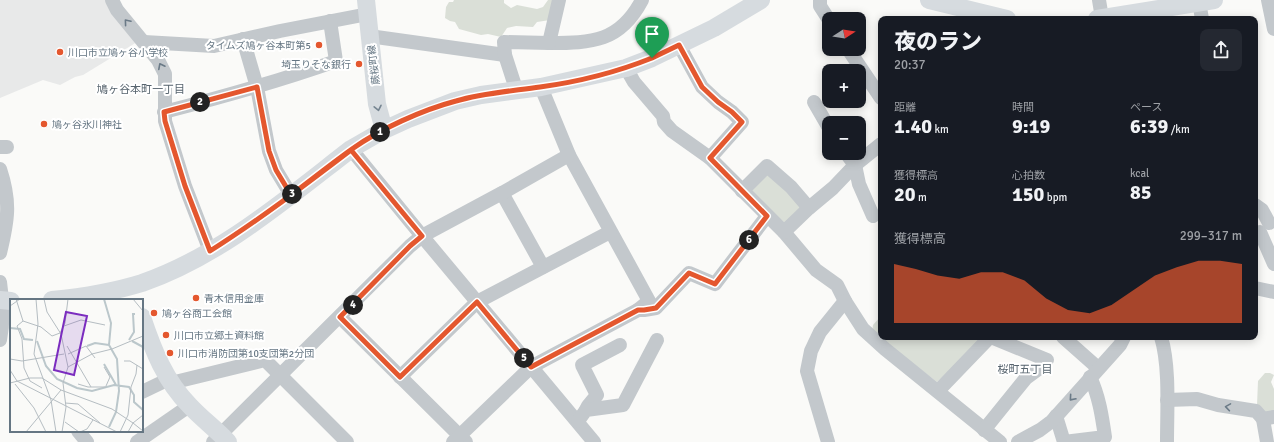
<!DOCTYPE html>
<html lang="ja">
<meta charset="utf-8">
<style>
body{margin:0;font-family:Signika,"Noto Sans JP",sans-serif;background:#242831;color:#f1f3f6;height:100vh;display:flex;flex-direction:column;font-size:15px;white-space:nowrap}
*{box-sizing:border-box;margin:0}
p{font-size:13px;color:#9ea1a6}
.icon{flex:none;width:22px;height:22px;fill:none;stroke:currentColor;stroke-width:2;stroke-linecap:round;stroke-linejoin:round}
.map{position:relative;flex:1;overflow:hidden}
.sheet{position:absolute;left:878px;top:16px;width:380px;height:324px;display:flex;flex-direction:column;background:#171b24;border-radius:8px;box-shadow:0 2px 10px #0003}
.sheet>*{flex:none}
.needle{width:26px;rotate:78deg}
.tools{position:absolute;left:822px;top:12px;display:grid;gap:8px}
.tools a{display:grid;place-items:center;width:44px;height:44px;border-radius:8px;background:#171b24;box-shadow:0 2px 10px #0003;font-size:20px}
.pin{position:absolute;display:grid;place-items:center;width:34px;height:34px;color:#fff;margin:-41px -17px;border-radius:50% 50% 50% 0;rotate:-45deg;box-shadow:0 0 4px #0007}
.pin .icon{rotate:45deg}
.km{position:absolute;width:20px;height:20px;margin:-10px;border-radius:50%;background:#222;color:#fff;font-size:11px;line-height:20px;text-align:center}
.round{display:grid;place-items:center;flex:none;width:42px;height:42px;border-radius:8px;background:#242831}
.summary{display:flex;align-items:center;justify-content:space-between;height:68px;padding:0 16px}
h1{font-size:22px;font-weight:800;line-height:30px}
.metrics{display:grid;grid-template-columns:repeat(3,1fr);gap:6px;height:68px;padding:4px 16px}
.metrics div{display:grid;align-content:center}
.metrics b{font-size:20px;font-weight:800}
.metrics small{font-size:11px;font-weight:400}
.metrics p{font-size:11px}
.chart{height:112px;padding:8px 16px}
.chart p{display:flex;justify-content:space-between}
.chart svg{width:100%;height:72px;margin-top:4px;fill:#e4572e;opacity:.7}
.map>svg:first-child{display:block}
.built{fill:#e8e9e9}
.green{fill:#dadfd7}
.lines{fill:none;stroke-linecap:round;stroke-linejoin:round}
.minor{stroke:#c3c8cc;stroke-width:14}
.major{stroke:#d6dbdf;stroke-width:18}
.oneway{stroke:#6a7a87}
.oneway2{stroke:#768591}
.route-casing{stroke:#fff;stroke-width:8}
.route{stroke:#e4572e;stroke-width:5}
.poi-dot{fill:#e4572e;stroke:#fff;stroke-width:1.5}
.labels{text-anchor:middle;stroke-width:4;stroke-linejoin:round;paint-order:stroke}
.poi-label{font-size:10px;fill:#657683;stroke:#fff;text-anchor:start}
.street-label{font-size:10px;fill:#657683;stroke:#fff}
.neighbourhood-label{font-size:11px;fill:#57646e;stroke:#fff}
.inset-river{fill:none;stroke:#bbc7cb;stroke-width:2}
.inset-road{fill:none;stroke:#b5bdc2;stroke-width:1}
.view{fill:#7b2cbf;fill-opacity:0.15;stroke:#7b2cbf;stroke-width:2}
.inset-edge{fill:none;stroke:#657683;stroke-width:2}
</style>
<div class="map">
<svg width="1274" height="442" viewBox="0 0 1274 442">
<rect width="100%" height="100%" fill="#fafaf8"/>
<polygon class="built" points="0,0 108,0 137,42 83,75 75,77 60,85 43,80 0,98"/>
<g class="green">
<polygon points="454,0 504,0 504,3 511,8 517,5 537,9 543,7 548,0 555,0 550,20 537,22 533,27 516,26 507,28 501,37 488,34 481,35 459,29 455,22 450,21 445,18 446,7 449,2 453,2"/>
<polygon points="765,171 803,207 788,226 751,193 751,187"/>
<polygon points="881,316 881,337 985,337 937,382 872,332 873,325"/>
<polygon points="1265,373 1270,373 1274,375 1271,382 1274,389 1274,413 1268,414 1257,405 1258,381"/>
</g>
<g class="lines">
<g class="minor">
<polyline points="112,0 117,10 158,60 165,74 165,121 185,186 210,251"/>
<path d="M 559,0 L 549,43 C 592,43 620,42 642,0"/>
<polyline points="820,0 820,6 829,20"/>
<polyline points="1099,0 1102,18"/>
<polyline points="1268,0 1274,29"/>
<polyline points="1199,2 1202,19"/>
<polyline points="369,36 505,55"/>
<polyline points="243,39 257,87 269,151 276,170 291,195"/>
<polyline points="144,42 214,46 280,31 368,14"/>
<polyline points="679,45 702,87 718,102 732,112 742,122 710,158"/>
<polyline points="848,49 881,98"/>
<polyline points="626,68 634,82 663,116 664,122 672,131 710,158 784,232 816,270 837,285 845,301 863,329 885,349 1000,442"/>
<polyline points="541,87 569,155 649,301 638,310 644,310 656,308 689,273 715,284 767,216"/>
<polyline points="516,89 505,55 504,42 549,43"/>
<polyline points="814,102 829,128"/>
<path d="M 164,112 C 222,97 280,81 336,61 L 330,21"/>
<polyline points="0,147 7,147"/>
<polyline points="351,149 422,236 594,442"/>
<polyline points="846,153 855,165 859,184 873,216"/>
<path d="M 0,169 C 11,202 8,220 0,253"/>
<polyline points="742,191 767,166 791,187 809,208"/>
<polyline points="502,193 543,267"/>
<polyline points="1255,205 1262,210 1269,223"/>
<polyline points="784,232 809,208 833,188 855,165 881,144"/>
<polyline points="1260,232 1274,264"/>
<path d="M 0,282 C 3,302 4,320 0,340"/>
<polyline points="1255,288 1274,292"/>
<polyline points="340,317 466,442"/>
<polyline points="1063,337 1098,368"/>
<path d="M 1161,337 C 1170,366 1167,411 1167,442"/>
<polyline points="400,377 477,302 610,232"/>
<polyline points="171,383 265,360 347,442"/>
<polyline points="938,391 990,337"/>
<polyline points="142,392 169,379"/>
<polyline points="1167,400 1197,399 1218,405 1256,411 1263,419"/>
<polyline points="586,410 588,406 597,395 582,365 620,345"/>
<path d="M 1056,416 L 1064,442 L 1105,437 C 1102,416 1099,396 1090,377"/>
<polyline points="578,421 586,410 623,405 657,340"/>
<polyline points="984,430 1026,378 1041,367 1047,360 991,337"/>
<polyline points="78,431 87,442"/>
<polyline points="137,442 189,406"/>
<polyline points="213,442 410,246 422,236 502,193 569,155"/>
<polyline points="453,442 531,367 638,310"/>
<polyline points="828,442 807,371 811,351 820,332 845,301"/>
<polyline points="1018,442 1040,430 1052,421 1120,345 1124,337"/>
<polyline points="1267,442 1263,419 1274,417"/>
</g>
<g class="major">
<polyline points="366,0 377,104 384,130"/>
<polyline points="929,0 1007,19"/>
<polyline points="1097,19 1214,0"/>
<polyline points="0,300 11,301"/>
<path d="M 52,300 C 82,297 113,292 142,283 C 220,256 286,199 351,149 L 384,130 L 408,119 L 455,101 L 481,95 L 541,87 L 626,68 L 652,58 L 714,28 L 761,0"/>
<path d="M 142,317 C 153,350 165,381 190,406 C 202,419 216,429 228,442"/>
</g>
</g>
<defs><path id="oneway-chevron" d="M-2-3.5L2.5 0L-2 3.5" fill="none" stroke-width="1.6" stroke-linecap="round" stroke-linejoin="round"/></defs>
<g class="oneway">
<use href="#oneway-chevron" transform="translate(127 22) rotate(-130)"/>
<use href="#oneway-chevron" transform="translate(161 66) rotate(-117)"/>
<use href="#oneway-chevron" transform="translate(1072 398) rotate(131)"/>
<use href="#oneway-chevron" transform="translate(1228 407) rotate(-171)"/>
</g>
<use class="oneway2" href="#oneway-chevron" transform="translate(378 108) rotate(78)"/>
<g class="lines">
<g class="route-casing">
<path id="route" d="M 652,58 C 617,72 577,82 540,87 C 512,91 483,93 456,101 C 422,110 380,129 352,149 C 331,164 311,180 291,195 L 276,170 L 269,151 L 257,87 L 164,112 L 165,121 L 185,186 L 210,251 C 259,220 305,185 351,150 L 422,236 L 410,246 L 340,317 L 400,377 L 477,302 L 531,367 L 638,310 L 644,310 L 656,308 L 689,273 L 715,284 L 767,216 L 710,158 L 742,122 L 732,112 L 718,102 L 702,87 L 679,45 L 652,58"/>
</g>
<use href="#route" class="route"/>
</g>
<g class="poi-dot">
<circle cx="319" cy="45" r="4"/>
<circle cx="60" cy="52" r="4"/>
<circle cx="359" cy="64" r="4"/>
<circle cx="44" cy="124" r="4"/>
<circle cx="196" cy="298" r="4"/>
<circle cx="154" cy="313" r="4"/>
<circle cx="166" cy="335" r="4"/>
<circle cx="170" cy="353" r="4"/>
</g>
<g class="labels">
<g class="poi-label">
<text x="311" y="49" text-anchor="end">タイムズ鳩ヶ谷本町第5</text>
<text x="68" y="56">川口市立鳩ヶ谷小学校</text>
<text x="351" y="68" text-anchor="end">埼玉りそな銀行</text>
<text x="52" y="128">鳩ヶ谷氷川神社</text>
<text x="204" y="302">青木信用金庫</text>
<text x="162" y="317">鳩ヶ谷商工会館</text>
<text x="174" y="339">川口市立郷土資料館</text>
<text x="178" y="357">川口市消防団第10支団第2分団</text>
</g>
<g class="street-label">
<text transform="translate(373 65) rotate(-97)" y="4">蕨桜町線</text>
</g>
<g class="neighbourhood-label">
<text x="141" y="93">鳩ヶ谷本町一丁目</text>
<text x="1025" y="373">桜町五丁目</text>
</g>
</g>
<g transform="translate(10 299)">
<rect width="133" height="133" fill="#fafaf8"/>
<path class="inset-river" d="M 94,0 L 101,24 L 99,46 L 107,60 L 109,92 L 106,113 L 99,128M 0,29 L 10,30 L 14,40 L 23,41M 119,41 L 124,33 L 123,15 L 125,15M 27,42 L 36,67 L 47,80 L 67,89 L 82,92 L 104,86 L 119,88 L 124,96 L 124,103 L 133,111M 122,42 L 133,48M 77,47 L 85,44 L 99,46M 94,65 L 106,86"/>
<path class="inset-road" d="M 6,0 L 13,22 L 31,28 L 42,37 L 50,34M 26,0 L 28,25 L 24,55 L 41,101 L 46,133M 34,0 L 37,13 L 51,35 L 58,68 L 53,84 L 56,108 L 52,133M 123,0 L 133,12M 0,7 L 10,0M 13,22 L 7,27 L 12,40 L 14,69 L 20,82 L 32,89M 54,27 L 71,21 L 95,26M 50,34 L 55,24 L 58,0M 0,38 L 0,71 L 7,82 L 107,133M 57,47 L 81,88M 58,55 L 76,47 L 85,59M 0,60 L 12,62 L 54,55M 114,62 L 120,62 L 133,70M 58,68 L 82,55 L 102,50 L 133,37M 94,68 L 100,78 L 96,87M 0,84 L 20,79 L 32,79 L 51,91 L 102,110 L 123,124 L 133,116M 5,85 L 24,109 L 36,133M 68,85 L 78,88 L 96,88M 55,104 L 68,105 L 90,124M 55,123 L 69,133M 16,133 L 51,91M 70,133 L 77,130 L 83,121M 110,133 L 118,116 L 121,88 L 126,75 L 127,66M 118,133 L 123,124 L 133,132"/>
<path class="view" d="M 56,13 L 77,17 L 64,76 L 44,71 Z"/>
<rect width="133" height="133" class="inset-edge"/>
</g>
</svg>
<div class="tools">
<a><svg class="needle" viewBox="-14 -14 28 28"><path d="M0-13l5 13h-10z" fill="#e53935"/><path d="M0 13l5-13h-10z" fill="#9ea1a6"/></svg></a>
<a>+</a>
<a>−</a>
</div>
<div class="pin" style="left:652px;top:58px;background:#1e9e55"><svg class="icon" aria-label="arrive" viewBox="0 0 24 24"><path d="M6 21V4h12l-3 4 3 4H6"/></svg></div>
<b class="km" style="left:380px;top:132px">1</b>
<b class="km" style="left:200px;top:102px">2</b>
<b class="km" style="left:292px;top:194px">3</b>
<b class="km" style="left:353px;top:305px">4</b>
<b class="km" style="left:524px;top:358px">5</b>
<b class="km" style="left:749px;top:240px">6</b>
<section class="sheet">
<div class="summary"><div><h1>夜のラン</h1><p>20:37</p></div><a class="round"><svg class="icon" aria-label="share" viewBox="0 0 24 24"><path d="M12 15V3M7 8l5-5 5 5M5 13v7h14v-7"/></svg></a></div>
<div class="metrics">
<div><p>距離</p><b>1.40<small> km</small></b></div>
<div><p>時間</p><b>9:19</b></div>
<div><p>ペース</p><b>6:39<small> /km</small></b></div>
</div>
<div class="metrics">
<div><p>獲得標高</p><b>20<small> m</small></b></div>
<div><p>心拍数</p><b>150<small> bpm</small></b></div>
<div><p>kcal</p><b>85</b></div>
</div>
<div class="chart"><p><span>獲得標高</span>299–317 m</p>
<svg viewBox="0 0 160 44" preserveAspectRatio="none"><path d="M0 44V8L10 11L20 15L30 17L40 13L50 13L60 18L70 29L80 36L90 38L100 33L110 24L120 15L130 10L140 6L150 6L160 8V44z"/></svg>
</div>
</section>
</div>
